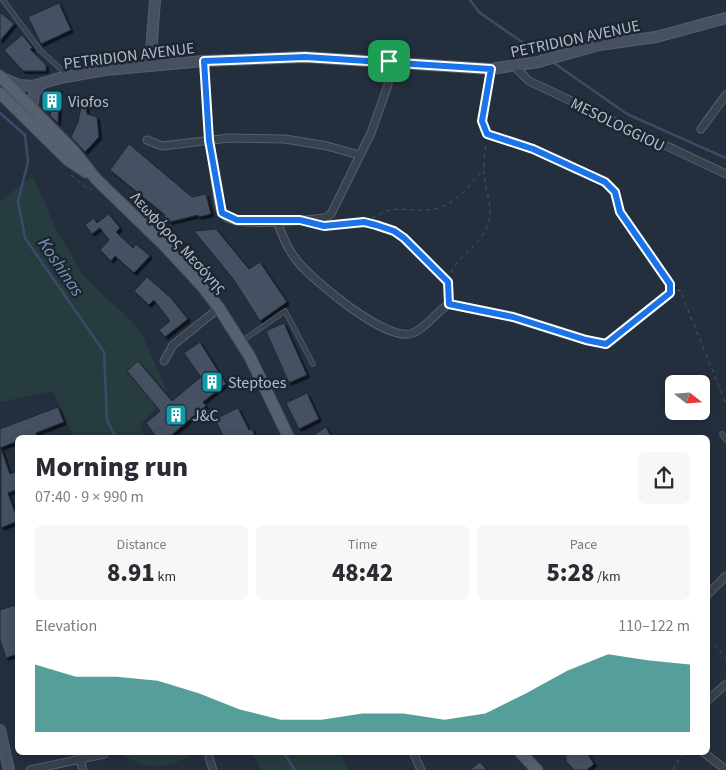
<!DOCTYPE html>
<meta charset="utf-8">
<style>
body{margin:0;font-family:"Source Sans 3",sans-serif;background:#f7f7f7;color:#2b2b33;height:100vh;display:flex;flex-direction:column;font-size:19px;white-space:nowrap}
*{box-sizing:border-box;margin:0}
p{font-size:16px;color:#7c7c81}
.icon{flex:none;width:28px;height:28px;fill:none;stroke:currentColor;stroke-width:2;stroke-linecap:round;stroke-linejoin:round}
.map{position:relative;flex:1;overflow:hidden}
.drawer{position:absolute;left:15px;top:435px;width:695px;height:320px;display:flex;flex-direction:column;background:#fff;border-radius:8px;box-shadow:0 2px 12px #0003}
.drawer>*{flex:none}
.needle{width:32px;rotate:107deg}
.fabs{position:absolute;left:665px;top:375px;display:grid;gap:10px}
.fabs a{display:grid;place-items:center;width:45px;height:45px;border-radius:8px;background:#fff;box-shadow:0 2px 12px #0003;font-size:25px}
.pin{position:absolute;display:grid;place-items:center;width:42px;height:42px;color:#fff;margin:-21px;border-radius:10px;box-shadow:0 2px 8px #0006}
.round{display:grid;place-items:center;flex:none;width:52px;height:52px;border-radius:8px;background:#f7f7f7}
.headline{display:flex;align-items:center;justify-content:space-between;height:85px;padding:0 20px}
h1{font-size:28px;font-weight:800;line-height:38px}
.figures{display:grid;grid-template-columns:repeat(3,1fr);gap:8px;height:85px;padding:5px 20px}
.figures div{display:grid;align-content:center;border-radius:8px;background:#f7f7f7;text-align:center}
.figures b{font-size:25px;font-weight:800}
.figures small{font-size:14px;font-weight:400}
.figures p{font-size:14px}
.chart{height:140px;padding:10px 20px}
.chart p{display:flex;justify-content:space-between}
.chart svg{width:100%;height:90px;margin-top:5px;fill:#0f766e;opacity:.7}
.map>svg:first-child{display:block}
.green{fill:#263c3f}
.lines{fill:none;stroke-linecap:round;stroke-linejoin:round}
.stream{stroke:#394c67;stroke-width:2.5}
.building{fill:#455162;stroke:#1f2835;filter:url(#shadow)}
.lane-casing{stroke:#565f6c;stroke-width:5.5}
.street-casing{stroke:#565f6c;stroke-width:9}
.secondary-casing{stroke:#565f6c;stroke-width:12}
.primary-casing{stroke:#414a57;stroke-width:13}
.path{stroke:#44595c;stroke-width:1;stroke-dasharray:4 4;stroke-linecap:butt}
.lane{stroke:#38414e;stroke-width:4}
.street{stroke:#38414e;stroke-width:7}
.secondary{stroke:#465061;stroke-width:10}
.primary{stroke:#56606e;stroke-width:11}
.route-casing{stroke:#fff;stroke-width:10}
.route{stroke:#1a73e8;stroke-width:6}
.labels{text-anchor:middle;stroke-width:5;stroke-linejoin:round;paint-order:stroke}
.street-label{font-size:16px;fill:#b4bcc9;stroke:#1d2633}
.poi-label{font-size:16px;fill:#b4bcc9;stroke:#1d2633;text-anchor:start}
.water-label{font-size:18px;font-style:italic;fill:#7c92b1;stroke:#1d2633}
</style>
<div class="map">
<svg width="726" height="770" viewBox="0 0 726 770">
<defs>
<filter id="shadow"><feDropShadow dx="2.5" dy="2.5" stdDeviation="0" flood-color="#0009"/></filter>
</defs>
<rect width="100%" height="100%" fill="#242f3e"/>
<g class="green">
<polygon points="33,176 56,229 82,274 140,330 169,396 140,424 144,438 74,437 53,391 0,402 0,201"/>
<path d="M 121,753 L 152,755 L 193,753 C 171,770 142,770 121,753 Z"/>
<polygon points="251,753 340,753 348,770 262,770"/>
</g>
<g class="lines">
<g class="stream">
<polyline points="470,0 480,13 544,57"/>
<polyline points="551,61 627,114 726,158"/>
<polyline points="0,113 25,135 28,162 18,201 25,238 104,352 107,420 116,438"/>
<polyline points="283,752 295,770"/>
</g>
</g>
<g class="building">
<polygon points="59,3 71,30 41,44 28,17"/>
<polygon points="0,12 14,24 0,41"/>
<polygon points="22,35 33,48 30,49 46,65 46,71 23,71 4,50"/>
<polygon points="60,89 58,123 50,116 51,111 43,107 45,96"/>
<polygon points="83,97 85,97 87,114 97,117 99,137 85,152 71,137 78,122"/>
<polygon points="129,144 192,197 206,194 211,214 199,217 198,215 170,222 164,217 165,215 110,170"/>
<polygon points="109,214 120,228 116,232 133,248 136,244 150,256 134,273 115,256 111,261 100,250 109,240 100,228 92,234 85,225 94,218 97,223"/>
<polygon points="216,229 249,269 260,262 287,302 260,321 234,280 194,231"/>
<polygon points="147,277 171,298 188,319 165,337 159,330 170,321 154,300 149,305 134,291"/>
<polygon points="284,323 307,375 289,383 266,331"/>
<polygon points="200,342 226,384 203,402 206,406 168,438 157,438 146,423 160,411 127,371 138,361 172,401 201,377 184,353"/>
<polygon points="307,393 319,419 299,429 286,403"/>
<polygon points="58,407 64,422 36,433 37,438 18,438 18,441 0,448 0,429"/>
<polygon points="238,408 249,430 252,429 256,438 224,438 215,419"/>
<polygon points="326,427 332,438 310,438"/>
<polygon points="1,448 10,474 18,471 18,489 8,493 18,521 1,528"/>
<polygon points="18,604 18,654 6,658 0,639 0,610"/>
<polygon points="566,752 587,752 594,764 587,770 574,770 566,761"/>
<polygon points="480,762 487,770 470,770"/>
</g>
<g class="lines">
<g class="lane-casing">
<g id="lane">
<polyline points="3,0 40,50 66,74"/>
<polyline points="242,341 285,311 313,364"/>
<polyline points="722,434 726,440"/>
</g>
</g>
<g class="street-casing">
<g id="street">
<path d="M 204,61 L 209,139 L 219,207 C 221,212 224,216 229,219 C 245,226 306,220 325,218 L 331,214 L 371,133 L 388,85 L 389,61"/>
<polyline points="514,66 529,81 726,174"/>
<polyline points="491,69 482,121 487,134 533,149 605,182 615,192 620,212 669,284 670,293"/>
<polyline points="701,129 726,95"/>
<polyline points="147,140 162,146 229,138 285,139 327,146 359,155"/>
<path d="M 277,221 C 282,236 288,250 298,262 C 314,281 388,344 413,333 C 426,328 436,312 449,304 L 496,314"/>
<polyline points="164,361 173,345 219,308"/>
<polyline points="708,594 726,576"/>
<polyline points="708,700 726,684"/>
<polyline points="413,752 421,770"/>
<polyline points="703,752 726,770"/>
<polyline points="209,757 213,770"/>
<polyline points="80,759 83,770"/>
<polyline points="30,770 104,754"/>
</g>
</g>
<g class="secondary-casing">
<g id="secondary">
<polyline points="150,65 155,0"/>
<polyline points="5,79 19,85 33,86 60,78 105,70 204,61 305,57 491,69 538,62 599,45 656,37 726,18"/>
<polyline points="36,113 32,109 34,94 40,85"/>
<polyline points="0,730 9,770"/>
</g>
</g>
<g class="primary-casing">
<g id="primary">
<polyline points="0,76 73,150 96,179 164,245 202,286 219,308 250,357 289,438"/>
<polyline points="0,93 68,160 86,172"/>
<polyline points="520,752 537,770"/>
</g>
</g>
<g class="path">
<polyline points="71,175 89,190 92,189"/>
<path d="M 365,222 C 373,218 382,212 390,210 C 402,208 414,211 426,210 C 451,210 471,186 484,167"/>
<path d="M 326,226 C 338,226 352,222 364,222 C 400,223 423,259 447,282"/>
<polyline points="677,291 680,290 726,404"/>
<path d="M 448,296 C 443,258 478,254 488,224 C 494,208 485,190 484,174 C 483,164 485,153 486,143"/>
<path d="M 504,316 C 539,322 571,338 606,344 L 665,297"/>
<polyline points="708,639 726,657"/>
<polyline points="673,770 683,752"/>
</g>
<use href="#lane" class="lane"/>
<use href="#street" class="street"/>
<use href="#secondary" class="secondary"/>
<use href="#primary" class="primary"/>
</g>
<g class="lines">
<g class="route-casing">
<polygon id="route" points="305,57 491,69 482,121 487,134 533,149 605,182 615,192 620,212 670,284 670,293 606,344 586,340 513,317 449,304 448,282 404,238 394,231 376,225 364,222 324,226 300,220 237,220 222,213 209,140 204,61"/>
</g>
<use href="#route" class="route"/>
</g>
<defs>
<g id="building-square" transform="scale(1.125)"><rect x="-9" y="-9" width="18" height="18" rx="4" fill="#0f9aa8" stroke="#1d2633"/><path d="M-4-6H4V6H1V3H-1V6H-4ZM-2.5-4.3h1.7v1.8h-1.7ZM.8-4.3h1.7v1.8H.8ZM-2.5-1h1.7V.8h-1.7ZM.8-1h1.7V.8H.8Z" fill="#fff"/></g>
</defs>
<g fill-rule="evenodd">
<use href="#building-square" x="52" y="101"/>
<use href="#building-square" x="212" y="382"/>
<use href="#building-square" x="176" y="415"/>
</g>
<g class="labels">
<g class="street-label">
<text transform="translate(575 38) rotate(-12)" y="6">PETRIDION AVENUE</text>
<text transform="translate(129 55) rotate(-7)" y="6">PETRIDION AVENUE</text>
<text transform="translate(618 124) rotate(26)" y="6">MESOLOGGIOU</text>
<text transform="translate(179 242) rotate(47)" y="6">Λεωφόρος Μεσόγης</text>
</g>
<g class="poi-label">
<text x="68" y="107">Viofos</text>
<text x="228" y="388">Steptoes</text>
<text x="192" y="421">J&amp;C</text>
</g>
<g class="water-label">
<text transform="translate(61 267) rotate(56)" y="6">Koshinas</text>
</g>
</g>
</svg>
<div class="fabs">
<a><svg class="needle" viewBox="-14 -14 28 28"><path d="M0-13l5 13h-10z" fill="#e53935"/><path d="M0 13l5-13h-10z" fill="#7c7c81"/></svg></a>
</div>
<div class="pin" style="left:389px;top:61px;background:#1e9e55"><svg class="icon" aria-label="arrive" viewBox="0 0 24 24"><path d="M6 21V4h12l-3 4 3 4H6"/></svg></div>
<section class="drawer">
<div class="headline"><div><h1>Morning run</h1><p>07:40 · 9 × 990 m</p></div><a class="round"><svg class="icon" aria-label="share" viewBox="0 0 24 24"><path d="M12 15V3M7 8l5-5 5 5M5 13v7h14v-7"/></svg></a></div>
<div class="figures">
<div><p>Distance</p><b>8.91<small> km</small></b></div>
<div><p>Time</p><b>48:42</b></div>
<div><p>Pace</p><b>5:28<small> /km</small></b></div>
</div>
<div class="chart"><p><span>Elevation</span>110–122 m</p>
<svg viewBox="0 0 160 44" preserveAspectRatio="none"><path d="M0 44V11L10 17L20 17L30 19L40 25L50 33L60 38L70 38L80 35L90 35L100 38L110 35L120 25L130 14L140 6L150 9L160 11V44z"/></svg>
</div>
</section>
</div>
